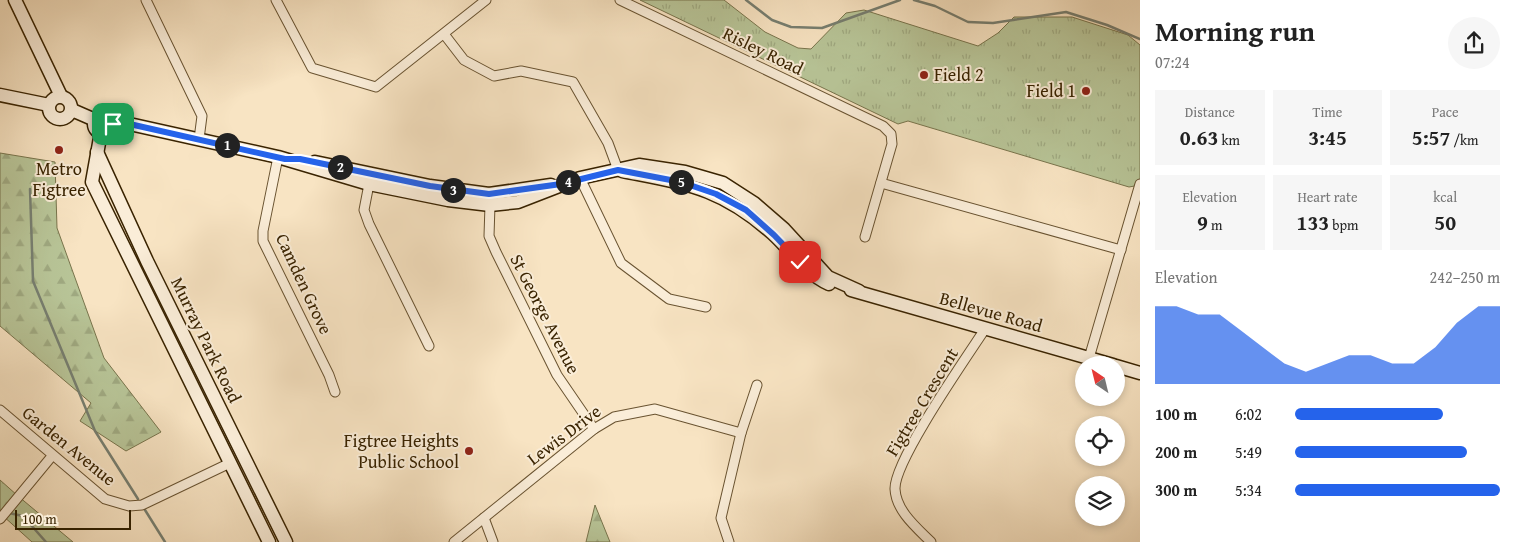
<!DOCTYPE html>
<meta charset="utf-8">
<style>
body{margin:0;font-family:"Gentium Book Plus",serif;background:#f6f6f6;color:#222;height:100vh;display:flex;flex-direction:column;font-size:19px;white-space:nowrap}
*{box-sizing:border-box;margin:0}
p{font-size:16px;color:#767676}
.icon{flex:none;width:28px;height:28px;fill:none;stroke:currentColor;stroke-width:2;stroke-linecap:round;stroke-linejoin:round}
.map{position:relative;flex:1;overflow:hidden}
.side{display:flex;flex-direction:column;background:#fff;width:375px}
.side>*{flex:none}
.needle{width:32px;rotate:325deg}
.buttons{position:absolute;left:1075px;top:356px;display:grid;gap:10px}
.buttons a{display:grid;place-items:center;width:50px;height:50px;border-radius:50%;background:#fff;box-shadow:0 2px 8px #0003;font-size:25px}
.scale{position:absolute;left:15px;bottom:12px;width:116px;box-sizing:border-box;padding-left:5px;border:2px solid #392300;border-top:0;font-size:14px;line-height:18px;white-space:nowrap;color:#392300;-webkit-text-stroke:4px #faedd8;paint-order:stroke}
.pin{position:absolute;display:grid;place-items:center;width:42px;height:42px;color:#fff;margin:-21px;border-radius:10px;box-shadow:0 2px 8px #0006}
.km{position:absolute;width:25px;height:25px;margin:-12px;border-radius:50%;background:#222;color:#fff;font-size:14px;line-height:25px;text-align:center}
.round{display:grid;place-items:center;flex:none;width:52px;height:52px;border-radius:26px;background:#f6f6f6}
.overview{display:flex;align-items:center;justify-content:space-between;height:85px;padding:0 15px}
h1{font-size:28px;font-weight:700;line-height:38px}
.metrics{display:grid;grid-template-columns:repeat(3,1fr);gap:8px;height:85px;padding:5px 15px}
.metrics div{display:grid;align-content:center;border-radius:0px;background:#f6f6f6;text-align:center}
.metrics b{font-size:21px;font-weight:700}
.metrics small{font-size:14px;font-weight:400}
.metrics p{font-size:14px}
.chart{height:140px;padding:10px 15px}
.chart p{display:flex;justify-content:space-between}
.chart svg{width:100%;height:90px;margin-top:5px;fill:#2563eb;opacity:.7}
ul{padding:0 15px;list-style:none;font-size:16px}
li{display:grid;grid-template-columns:80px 60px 1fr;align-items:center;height:38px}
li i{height:12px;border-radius:6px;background:#2563eb}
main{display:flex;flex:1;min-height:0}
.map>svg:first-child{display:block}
.grass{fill:#b8c598;stroke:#78744c}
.forest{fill:url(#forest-firs);stroke:#78744c}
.park{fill:url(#park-tufts);stroke:#78744c}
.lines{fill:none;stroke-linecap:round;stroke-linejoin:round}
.stream{stroke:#777f71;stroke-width:2.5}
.street-casing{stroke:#695331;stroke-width:11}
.secondary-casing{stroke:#392300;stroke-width:15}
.street{stroke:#faedd8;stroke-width:9}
.secondary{stroke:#faedd8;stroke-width:12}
.route-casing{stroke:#fff;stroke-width:10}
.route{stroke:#2563eb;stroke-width:6}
.poi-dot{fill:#8f2418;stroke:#faedd8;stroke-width:2}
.labels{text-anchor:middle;stroke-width:4;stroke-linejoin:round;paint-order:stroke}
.street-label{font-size:18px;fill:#392300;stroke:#faedd8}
.poi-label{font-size:18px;fill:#392300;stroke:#faedd8;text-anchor:end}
</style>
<main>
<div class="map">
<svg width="1140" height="542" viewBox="0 0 1140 542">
<defs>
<pattern id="forest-firs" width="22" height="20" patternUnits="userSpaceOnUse" patternTransform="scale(1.25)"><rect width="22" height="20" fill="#b8c598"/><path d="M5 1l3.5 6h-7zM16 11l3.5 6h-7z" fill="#9fa981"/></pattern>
<pattern id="park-tufts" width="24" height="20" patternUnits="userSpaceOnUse" patternTransform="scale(1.25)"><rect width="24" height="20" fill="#b8c598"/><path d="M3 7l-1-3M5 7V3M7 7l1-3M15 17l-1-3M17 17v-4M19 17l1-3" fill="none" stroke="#9fa981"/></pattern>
</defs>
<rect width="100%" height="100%" fill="#f8e4c3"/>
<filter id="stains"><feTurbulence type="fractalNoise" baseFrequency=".004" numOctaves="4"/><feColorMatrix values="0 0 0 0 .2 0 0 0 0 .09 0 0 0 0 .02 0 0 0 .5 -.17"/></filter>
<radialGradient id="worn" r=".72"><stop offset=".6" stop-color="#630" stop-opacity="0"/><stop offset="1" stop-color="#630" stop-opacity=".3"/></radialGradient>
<polygon class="grass" points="18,496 73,542 32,542 2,515"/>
<g class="forest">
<polygon points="0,153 55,162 57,228 104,358 161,432 126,451 80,421 91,403 0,326"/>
<polygon points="0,480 18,496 0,513"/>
<polygon points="595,505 610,542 586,542"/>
</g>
<polygon class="park" points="640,0 724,0 765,32 798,48 811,49 846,13 864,10 978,46 998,33 1014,17 1072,17 1128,35 1140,45 1140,185 1129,187 908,121 898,124"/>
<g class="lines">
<g class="stream">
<polyline points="746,0 772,20 791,27 822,28 900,0"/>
<polyline points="914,0 935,6 968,22 993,23 1066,12 1107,25 1140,39"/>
<polyline points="30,189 33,281 95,431 138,499"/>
<polyline points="145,510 165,542"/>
<polyline points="9,513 23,516 46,542"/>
</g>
<g class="street-casing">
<g id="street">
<polyline points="146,0 202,116 199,139"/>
<polyline points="276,0 312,68 376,87 486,0"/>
<polyline points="620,0 883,126 891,134 892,144 865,237"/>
<polyline points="444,34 464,60 494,76 521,71 573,82 608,143 618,170"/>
<polyline points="278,157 263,231 263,241 329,375 335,392"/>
<polyline points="580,178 621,263 669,299 706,307"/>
<polyline points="881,183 1121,250"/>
<polyline points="369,184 364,210 369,224 429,346"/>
<polyline points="490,205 489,236 496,252 557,375 594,429"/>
<polyline points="1089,358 1140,184"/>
<polyline points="0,410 105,499 129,506 142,505 230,463"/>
<polyline points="484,518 493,542"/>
<polyline points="0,519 52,456"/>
<polyline points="454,542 594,429 614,417 655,409 741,433"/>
<polyline points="729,542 721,518 741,433 757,385"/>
<path d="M 931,542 C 917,528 896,511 895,489 C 894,461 966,358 985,329"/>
</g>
</g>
<g class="secondary-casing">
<g id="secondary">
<polyline points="15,0 61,96"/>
<polyline points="0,95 49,105"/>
<circle cx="60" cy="108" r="11"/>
<polyline points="72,110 95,120"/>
<circle cx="103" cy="124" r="9"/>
<polyline points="113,124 134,125 278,157 369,184 448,200 490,205 518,202 580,178 639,165 685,172 723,183 754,203 784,229 828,277 859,291"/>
<polyline points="101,132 92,182 269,542"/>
<polyline points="97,152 147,261 286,542"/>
<polyline points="315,162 430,186 489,194 551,185"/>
<path d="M 622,171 C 687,184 720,187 772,233 C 791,250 805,273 829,284"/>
<polyline points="851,290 1113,365"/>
<polyline points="1116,366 1140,373"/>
</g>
</g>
<use href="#street" class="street"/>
<use href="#secondary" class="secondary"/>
</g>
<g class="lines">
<g class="route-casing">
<polyline id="route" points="113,124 134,125 285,159 300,159 430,186 489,194 561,184 618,170 681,182 716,194 746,210 774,235 800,262"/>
</g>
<use href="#route" class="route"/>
</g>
<g class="poi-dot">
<circle cx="924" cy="75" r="5"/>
<circle cx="1086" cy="91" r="5"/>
<circle cx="59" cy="150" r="5"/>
<circle cx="469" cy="451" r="5"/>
</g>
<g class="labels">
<g class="street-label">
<text transform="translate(763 51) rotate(26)" y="6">Risley Road</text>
<text transform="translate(304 284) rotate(65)" y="6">Camden Grove</text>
<text transform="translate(991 312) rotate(16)" y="6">Bellevue Road</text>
<text transform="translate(545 314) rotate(63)" y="6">St George Avenue</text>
<text transform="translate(206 340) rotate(64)" y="6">Murray Park Road</text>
<text transform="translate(922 402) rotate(-59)" y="6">Figtree Crescent</text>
<text transform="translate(564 435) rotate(-37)" y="6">Lewis Drive</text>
<text transform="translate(69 446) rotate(39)" y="6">Garden Avenue</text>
</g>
<g class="poi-label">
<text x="934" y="81" text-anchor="start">Field 2</text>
<text x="1076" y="97">Field 1</text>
<text x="59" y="175" text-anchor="middle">Metro<tspan x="59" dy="21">Figtree</tspan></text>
<text x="459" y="447">Figtree Heights<tspan x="459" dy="21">Public School</tspan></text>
</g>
</g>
<rect width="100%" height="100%" filter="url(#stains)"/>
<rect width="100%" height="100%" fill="url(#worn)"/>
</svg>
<div class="buttons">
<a><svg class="needle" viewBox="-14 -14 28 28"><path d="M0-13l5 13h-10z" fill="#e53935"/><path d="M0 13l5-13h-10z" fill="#767676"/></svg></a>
<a><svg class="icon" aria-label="locate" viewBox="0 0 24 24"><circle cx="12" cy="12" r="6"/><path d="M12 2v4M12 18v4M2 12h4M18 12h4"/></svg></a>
<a><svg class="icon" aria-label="layers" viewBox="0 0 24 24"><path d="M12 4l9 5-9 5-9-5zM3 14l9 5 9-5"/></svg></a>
</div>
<div class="scale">100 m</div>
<div class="pin" style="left:113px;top:124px;background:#1e9e55"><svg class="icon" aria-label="arrive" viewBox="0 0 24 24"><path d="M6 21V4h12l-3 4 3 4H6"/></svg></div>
<div class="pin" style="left:800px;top:262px;background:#d93025"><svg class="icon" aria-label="check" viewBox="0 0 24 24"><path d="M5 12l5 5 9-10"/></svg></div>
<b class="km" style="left:227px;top:145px">1</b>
<b class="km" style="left:340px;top:167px">2</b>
<b class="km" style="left:453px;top:190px">3</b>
<b class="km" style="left:568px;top:182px">4</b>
<b class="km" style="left:681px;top:182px">5</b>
</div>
<section class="side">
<div class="overview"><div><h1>Morning run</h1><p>07:24</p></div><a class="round"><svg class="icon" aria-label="share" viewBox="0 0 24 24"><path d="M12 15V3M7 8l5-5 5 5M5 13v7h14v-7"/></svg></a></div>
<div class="metrics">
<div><p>Distance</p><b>0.63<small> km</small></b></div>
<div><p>Time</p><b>3:45</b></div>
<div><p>Pace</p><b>5:57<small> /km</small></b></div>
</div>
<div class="metrics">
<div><p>Elevation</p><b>9<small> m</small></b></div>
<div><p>Heart rate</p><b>133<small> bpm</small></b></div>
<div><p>kcal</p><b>50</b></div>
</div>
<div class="chart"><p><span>Elevation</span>242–250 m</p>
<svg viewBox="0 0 160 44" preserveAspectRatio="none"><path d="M0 44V6L10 6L20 10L30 10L40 18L50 26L60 34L70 38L80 34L90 30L100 30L110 34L120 34L130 26L140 14L150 6L160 6V44z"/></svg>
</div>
<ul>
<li><b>100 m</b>6:02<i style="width:72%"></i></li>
<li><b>200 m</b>5:49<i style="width:84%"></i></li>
<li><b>300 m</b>5:34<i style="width:100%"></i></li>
</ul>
</section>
</main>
